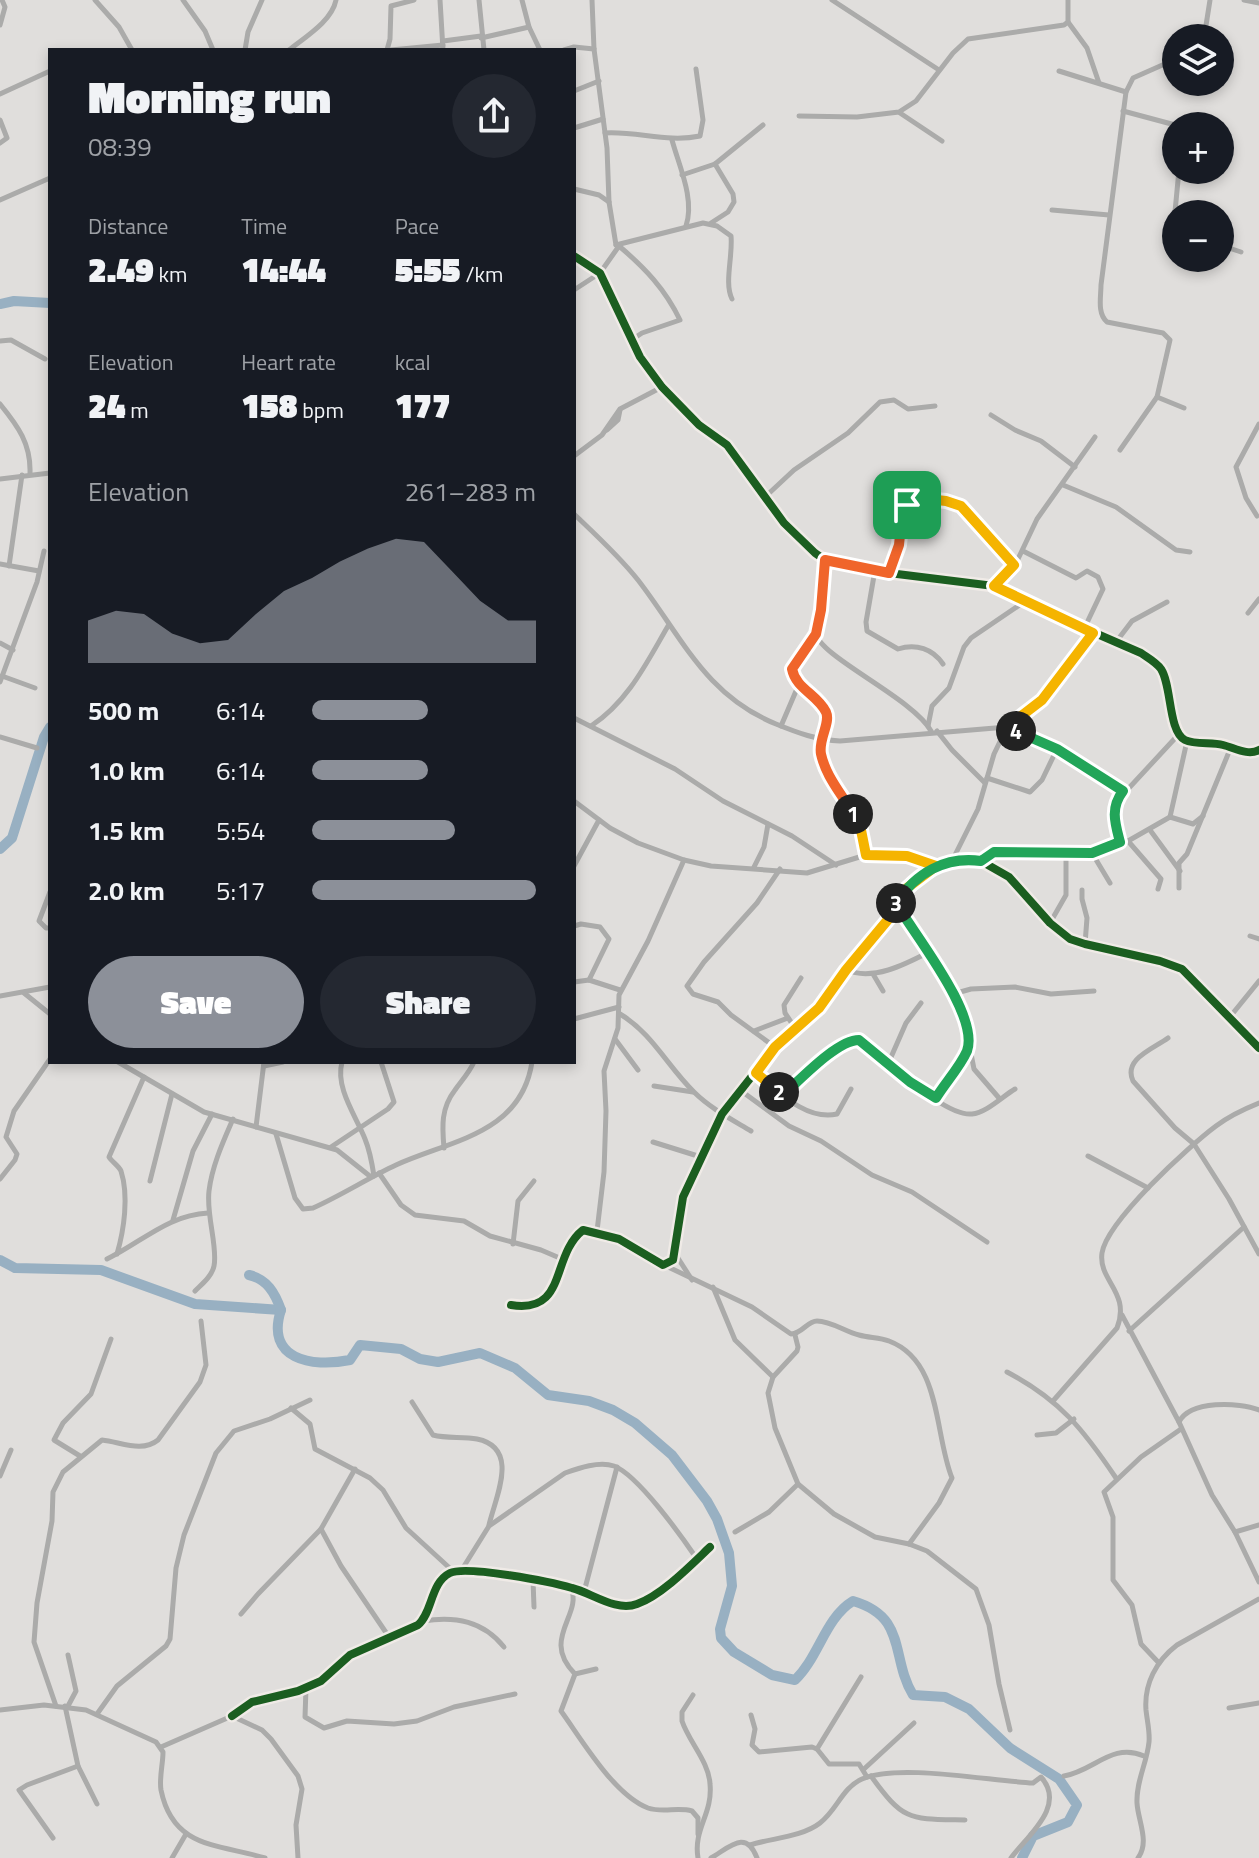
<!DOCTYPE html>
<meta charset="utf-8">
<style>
body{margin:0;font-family:"Titillium Web",sans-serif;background:#242831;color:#f1f3f6;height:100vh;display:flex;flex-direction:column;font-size:30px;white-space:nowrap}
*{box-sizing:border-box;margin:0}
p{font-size:26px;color:#9ea1a6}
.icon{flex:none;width:44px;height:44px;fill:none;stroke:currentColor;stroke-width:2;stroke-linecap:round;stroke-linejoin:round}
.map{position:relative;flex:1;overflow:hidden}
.drawer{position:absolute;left:48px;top:48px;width:528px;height:1016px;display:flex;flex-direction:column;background:#171b24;border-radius:0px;box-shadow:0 4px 12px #0003}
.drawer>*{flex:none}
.controls{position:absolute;left:1162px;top:24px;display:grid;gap:16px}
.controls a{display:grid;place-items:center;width:72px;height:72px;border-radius:50%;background:#171b24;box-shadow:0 4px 12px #0003;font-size:40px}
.pin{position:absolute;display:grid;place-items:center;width:68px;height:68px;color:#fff;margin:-34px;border-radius:16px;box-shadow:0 4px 12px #0006}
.km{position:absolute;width:40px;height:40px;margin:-20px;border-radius:50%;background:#222;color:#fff;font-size:22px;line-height:40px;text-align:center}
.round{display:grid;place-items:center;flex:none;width:84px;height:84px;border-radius:42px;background:#242831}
.overview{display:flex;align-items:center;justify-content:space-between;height:136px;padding:0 40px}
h1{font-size:44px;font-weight:800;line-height:60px}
.metrics{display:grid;grid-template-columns:repeat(3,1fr);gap:12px;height:136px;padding:8px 40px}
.metrics div{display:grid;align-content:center}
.metrics b{font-size:34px;font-weight:800}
.metrics small{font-size:22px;font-weight:400}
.metrics p{font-size:22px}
.chart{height:224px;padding:16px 40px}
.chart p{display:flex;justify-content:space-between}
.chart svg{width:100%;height:144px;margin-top:8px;fill:#8c9099;opacity:.7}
.primary-button{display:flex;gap:16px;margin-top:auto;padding:16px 40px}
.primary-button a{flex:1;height:92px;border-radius:48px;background:#8c9099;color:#fff;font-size:32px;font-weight:800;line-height:92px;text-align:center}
.primary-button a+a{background:#242831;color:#f1f3f6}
ul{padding:0 40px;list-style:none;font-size:26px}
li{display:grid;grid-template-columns:128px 96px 1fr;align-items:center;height:60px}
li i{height:20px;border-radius:10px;background:#8c9099}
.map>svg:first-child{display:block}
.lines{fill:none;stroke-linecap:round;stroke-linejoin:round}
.river{stroke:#98b0c2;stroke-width:10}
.street{stroke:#ababaa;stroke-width:5}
.cycleway-casing{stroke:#f0ebe7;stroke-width:13}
.cycleway{stroke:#1b5e20;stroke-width:8}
.split-1-casing{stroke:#fff;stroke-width:16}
.split-2-casing{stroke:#fff;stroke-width:16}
.split-3-casing{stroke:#fff;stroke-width:16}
.split-4-casing{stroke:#fff;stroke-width:16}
.split-5-casing{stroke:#fff;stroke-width:16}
.split-1{stroke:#f0652b;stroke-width:10}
.split-2{stroke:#f5b400;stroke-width:10}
.split-3{stroke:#22a559;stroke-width:10}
.split-4{stroke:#22a559;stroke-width:10}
.split-5{stroke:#f5b400;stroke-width:10}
</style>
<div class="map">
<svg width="1259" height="1858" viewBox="0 0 1259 1858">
<rect width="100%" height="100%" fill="#e0dedc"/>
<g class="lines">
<g class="river">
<polyline points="0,304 14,301 50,303"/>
<polyline points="0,849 12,838 44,737 50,727"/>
<polyline points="0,1260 15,1268 101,1270 195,1304 281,1310"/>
<path d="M 249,1275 C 267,1279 275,1293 281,1310 C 265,1359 311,1368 350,1360 L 360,1345 L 401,1349 L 420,1359 L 438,1362 L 480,1353 L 515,1368 L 548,1395 L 589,1401 L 613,1410 L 635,1423 L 672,1455 L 707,1501 L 717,1519 L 729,1553 L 732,1586 L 720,1629 L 721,1638 L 734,1652 L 772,1675 L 795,1680 C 819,1657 825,1618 853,1601 C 908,1617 890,1657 913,1695 L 945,1697 L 969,1709 L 1010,1748 L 1059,1779 L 1077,1805 L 1068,1822 L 1033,1836 L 1022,1858"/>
</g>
<g class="street">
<polyline points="95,0 119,27 132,50"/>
<polyline points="183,0 205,31 213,50"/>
<polyline points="440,0 443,50"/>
<polyline points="479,0 484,50"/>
<polyline points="522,0 529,27 540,50"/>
<polyline points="592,0 594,49 607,148 609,202 616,245"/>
<polyline points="832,0 939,70"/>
<polyline points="1244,0 1259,3"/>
<polyline points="1068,22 1087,48 1099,83"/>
<polyline points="0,25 5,7 2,0"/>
<polyline points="481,38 529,27"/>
<polyline points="1204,38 1210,0"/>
<polyline points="443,41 481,36"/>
<polyline points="245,50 248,32 262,0"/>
<path d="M 289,50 C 305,37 332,21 336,0"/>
<polyline points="387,50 390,39 391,6 414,0"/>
<polyline points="391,50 443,45"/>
<polyline points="564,50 574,47 594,49"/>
<polyline points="1059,71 1126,92"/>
<polyline points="574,91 599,81"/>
<polyline points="0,94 50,71"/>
<polyline points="1123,111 1179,126"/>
<polyline points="900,113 942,141"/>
<polyline points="799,116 857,117 899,112 916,101 953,53 968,39 1064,25 1068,22 1068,0"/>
<polyline points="0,120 7,138 0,143"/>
<polyline points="574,128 603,119"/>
<path d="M 605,133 C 638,131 667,143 700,136 L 703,120 L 696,69"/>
<path d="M 672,140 C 679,166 695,199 686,226"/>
<polyline points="682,175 715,164 763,125"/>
<polyline points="574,189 599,195 609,202"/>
<polyline points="0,200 50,178"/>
<polyline points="1052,210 1109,215"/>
<polyline points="711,223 728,212 734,202 733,194 715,164"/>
<polyline points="1176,229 1174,222 1179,170"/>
<polyline points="1220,245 1241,252"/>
<path d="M 619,246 C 645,268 665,289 680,320 L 642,333 L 633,339"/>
<path d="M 574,256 L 600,273 L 640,357 L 662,387 L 699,425 L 727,445 L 784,523 L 815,553 L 825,560 L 889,573 L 994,586 L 1042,610 L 1141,653 C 1148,658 1156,662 1161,669 C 1172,686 1168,731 1185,740 C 1195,745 1212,742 1223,745 C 1235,748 1248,756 1259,750"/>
<path d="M 574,290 L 600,273 L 619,246 L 616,245 L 703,223 L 717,226 L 731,236 C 733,256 724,283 732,299"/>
<polyline points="0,341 11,340 45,359"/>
<polyline points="1157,397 1184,408"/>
<path d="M 0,404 C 18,426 31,444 30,473"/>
<polyline points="991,415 1015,430 1041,441 1075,467"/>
<polyline points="607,430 618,420 620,410"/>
<path d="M 1120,450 L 1157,397 L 1170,340 L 1163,333 L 1107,322 C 1097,313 1101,297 1101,285 L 1126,92 L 1133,78 L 1176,59"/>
<polyline points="574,456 602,435 620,409 662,387"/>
<polyline points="0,479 50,473"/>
<polyline points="1063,485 1116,507 1176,550 1190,552"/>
<polyline points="765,497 794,470 848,433 880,402 894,400 908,409 935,406"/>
<path d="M 574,514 C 596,535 619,556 638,580 C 682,637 705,695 776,724 C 798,733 817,740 840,741 L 1007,727 L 1057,749 L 1123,791"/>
<polyline points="1257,516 1246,498 1236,467 1259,424"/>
<polyline points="1023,551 1076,578 1087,571 1098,577 1103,589 1084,629"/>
<path d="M 825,560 C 824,576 824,593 821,609 C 820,616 815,626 816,633 C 818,656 913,698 931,731"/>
<polyline points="0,564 39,571"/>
<polyline points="9,566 22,475"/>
<path d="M 875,570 L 866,622 L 867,631 L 898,649 C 916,643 933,649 943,664"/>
<polyline points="889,573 899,545 902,515 907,505 916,500 946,501 963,507 1014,565"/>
<polyline points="994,586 1018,559 1037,519 1095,437"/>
<polyline points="1248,613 1259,599"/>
<path d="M 816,634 C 796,658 781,668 809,694 C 815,699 823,705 826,712 C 831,723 818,739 821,754 C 826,779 845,797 856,819 C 861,831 864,843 866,855"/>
<polyline points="1116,642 1132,621 1167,602"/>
<polyline points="0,643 13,650"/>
<polyline points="2,676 35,688"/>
<polyline points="0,682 37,582 44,551"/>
<polyline points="574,718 675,769 723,801 792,836 836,865"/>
<path d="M 591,726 C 628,702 647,662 668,626"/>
<polyline points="781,726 799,684"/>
<polyline points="928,726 932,706 949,688 964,647 971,638 1024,602"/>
<polyline points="937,731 952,750 985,783"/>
<polyline points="0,737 37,748"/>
<polyline points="987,778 1030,792 1042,780 1057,749"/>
<polyline points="574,801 610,828 638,843 684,860 711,866 807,873 866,855 889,854 936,865"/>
<polyline points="1170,817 1187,741"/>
<polyline points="1150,830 1180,871"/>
<polyline points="1128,841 1161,879 1158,889"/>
<polyline points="1120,842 1114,811 1116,802 1179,734"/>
<polyline points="1092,853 1110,883"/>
<polyline points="952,861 978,809 994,754 1007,727 1042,700 1093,633"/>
<polyline points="981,861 990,853 1006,851 1092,853 1113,843 1128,841 1170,817 1193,824 1203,816"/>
<polyline points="574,866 599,820"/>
<polyline points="754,867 764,847 768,824"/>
<polyline points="1179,888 1179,863 1187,854 1231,747"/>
<polyline points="1082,890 1082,899 1087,918 1085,944"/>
<polyline points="50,892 39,921 46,928 50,928"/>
<polyline points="895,904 929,952 953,994 963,1013 974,1069 999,1098"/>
<polyline points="1050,923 1066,895 1066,852"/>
<polyline points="574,926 581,924 600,927 609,939 589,980"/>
<polyline points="1250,936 1259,939"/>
<path d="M 846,970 C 873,981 904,965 929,952"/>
<polyline points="873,974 883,991"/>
<polyline points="574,982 589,980 620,990"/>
<polyline points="24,993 50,1014"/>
<polyline points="953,994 971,989 1015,987 1051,994 1094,991"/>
<polyline points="0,996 50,987"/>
<path d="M 620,1014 C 652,1033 668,1067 694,1092 C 710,1108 731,1119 751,1131"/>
<polyline points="1229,1018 1259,981"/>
<polyline points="574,1019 619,1007"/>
<polyline points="754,1031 788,1018"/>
<polyline points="797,1031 785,1013 784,1005 801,978"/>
<path d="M 1168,1038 C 1153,1049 1123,1059 1133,1081 L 1175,1128 L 1194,1144 L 1229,1199 L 1259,1254"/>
<polyline points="615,1039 638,1070"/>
<polyline points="775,1047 731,1015 718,1002 693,994 687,986 704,962 757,903 780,869"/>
<polyline points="118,1062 204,1112 337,1150 371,1177"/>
<path d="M 342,1062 C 335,1088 356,1116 365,1139 C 370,1151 372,1163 374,1176"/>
<polyline points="888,1064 906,1023 921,1003"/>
<polyline points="264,1066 283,1062"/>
<path d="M 756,1073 C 778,1091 806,1121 837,1114 L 851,1089"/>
<polyline points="654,1086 693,1092"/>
<polyline points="740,1090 789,1126 821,1141 872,1175 912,1192 987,1242"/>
<path d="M 783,1095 L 835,1050 L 857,1039 C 883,1054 942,1117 972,1114 C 986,1113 1003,1096 1015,1089"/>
<polyline points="936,1098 968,1049"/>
<polyline points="256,1127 264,1062"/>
<path d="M 276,1134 L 295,1198 L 303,1209 L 313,1208 C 342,1195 368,1178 396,1165 C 451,1140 521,1134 532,1062"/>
<polyline points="653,1142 701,1157"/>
<polyline points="331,1147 388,1109 394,1102 381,1062"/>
<path d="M 444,1148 C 442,1126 441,1108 455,1090 C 462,1080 469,1073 474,1062"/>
<polyline points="1088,1156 1148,1188"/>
<polyline points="379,1173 401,1205 415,1215 464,1221 490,1236 541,1250 562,1259"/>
<polyline points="0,1179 15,1160 17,1154 6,1137 14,1111 50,1059"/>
<polyline points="150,1181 172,1094"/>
<polyline points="173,1220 193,1151 212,1114"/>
<polyline points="597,1231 604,1172 606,1111 604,1071 618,1028 619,995 648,941 684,860"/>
<polyline points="513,1244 518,1201 534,1181"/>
<path d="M 117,1254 C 124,1230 129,1196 121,1171 C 119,1166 112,1162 109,1157 L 144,1077"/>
<polyline points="676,1255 692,1280"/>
<path d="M 107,1259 C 142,1242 168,1215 208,1213"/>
<path d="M 664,1265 L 752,1307 L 791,1334 C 802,1334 807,1321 817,1321 C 831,1321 846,1332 859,1335 C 869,1338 880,1337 889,1341 C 942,1361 934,1434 952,1478 L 939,1503 L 909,1544"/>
<polyline points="713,1287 735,1340 773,1377"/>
<path d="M 195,1291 C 202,1284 212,1276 214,1266 C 218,1247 206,1215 209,1191 C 212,1166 223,1142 233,1119"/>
<path d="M 511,1305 C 568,1314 550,1256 583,1230 L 619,1239 L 663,1265 L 673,1260 L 683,1197 L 722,1114 L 775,1047 L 819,1008 L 846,970 L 891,916 L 907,888 L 936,866 L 965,859 L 981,861 L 1009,877 L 1050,923 L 1070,939 L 1085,944 L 1160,961 L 1182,969 L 1259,1048"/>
<polyline points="1122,1315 1179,1422"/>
<polyline points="1129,1331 1244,1227"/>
<polyline points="795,1335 798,1347 797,1351 773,1377 768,1393 775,1428 798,1484 834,1514 875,1537 909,1544 927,1551 976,1589 989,1625 999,1684 1010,1730"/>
<path d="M 1007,1372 C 1060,1400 1083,1429 1116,1478"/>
<path d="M 1053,1401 L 1117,1328 C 1131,1292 1098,1281 1102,1253 C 1107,1221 1189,1146 1216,1126 C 1229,1116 1244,1109 1259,1103"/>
<path d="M 412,1402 L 433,1435 C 447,1439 463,1436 477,1439 C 521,1448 495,1498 489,1525"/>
<polyline points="291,1408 310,1424 315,1449 370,1478 383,1490 406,1528 454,1572"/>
<path d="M 1259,1410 C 1239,1402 1190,1400 1179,1422 L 1212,1495 L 1235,1532 L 1259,1582"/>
<polyline points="1037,1435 1056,1433 1074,1419"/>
<polyline points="80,1456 54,1440 63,1423 91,1394 111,1339"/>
<polyline points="355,1469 321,1529 341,1566 389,1637"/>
<polyline points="0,1476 11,1450"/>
<polyline points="735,1532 769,1512 798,1484"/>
<polyline points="1235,1532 1259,1525"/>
<path d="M 461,1571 L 489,1526 L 565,1473 C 579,1468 599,1461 614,1466 C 638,1475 682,1537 697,1559"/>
<polyline points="533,1580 534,1607"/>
<path d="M 571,1588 C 583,1615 540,1639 575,1674 L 596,1669"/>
<polyline points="584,1592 617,1467"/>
<polyline points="241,1614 258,1594 321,1529"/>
<path d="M 423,1621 C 456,1616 483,1621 504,1647"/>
<polyline points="68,1655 76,1691 68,1706"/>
<polyline points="1159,1663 1141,1644 1132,1605 1113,1580 1113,1517 1104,1492 1141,1457 1181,1429"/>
<path d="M 575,1674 L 561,1711 C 582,1740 614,1795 648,1808 C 662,1813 678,1807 692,1811 L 698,1818 L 698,1834"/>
<polyline points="306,1688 305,1717 324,1728 347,1721 394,1724 417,1721 454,1707 515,1694"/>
<path d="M 693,1695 L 682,1712 L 682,1721 C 689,1742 709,1762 710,1784 C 713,1814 693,1829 698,1858"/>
<path d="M 56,1706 L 34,1642 L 37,1603 L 52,1521 L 53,1492 L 63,1472 L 102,1440 C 121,1442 142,1453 158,1440 L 200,1382 L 206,1365 L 201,1321"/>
<polyline points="65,1706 78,1766 97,1804"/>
<polyline points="1229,1708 1259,1703"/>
<path d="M 0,1710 L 44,1705 L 86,1710 L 156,1742 L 163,1752 C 163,1764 159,1778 161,1790 C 173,1849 219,1844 265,1858"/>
<polyline points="97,1714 117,1686 166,1646 170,1639 176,1568 184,1535 216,1453 234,1431 270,1419 310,1400"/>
<polyline points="751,1715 755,1729 752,1745 759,1752 812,1747 817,1749 829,1764 859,1764 867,1777"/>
<path d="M 232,1716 L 252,1702 L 298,1691 L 321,1681 L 350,1655 L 418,1625 C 433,1612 430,1583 450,1573 C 466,1565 552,1582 572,1588 C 592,1593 616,1612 637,1604 C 662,1595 691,1565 710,1547"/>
<polyline points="161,1747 232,1716 262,1730 271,1739 298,1776 302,1789 296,1825 298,1858"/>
<polyline points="817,1749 861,1677"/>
<polyline points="864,1769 914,1723"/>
<path d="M 871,1776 C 904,1822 910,1819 965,1820"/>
<path d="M 1064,1776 C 1094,1771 1112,1742 1144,1756"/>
<polyline points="53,1838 19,1790 27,1785 78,1766"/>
<path d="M 750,1845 C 772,1838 802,1837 820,1823 C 837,1810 842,1788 862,1779 C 898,1763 990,1781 1033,1783 L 1041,1777 C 1067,1806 1027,1836 1011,1858"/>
<polyline points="172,1858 186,1834"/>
<path d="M 711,1858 C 730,1847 746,1829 757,1858"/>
<path d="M 1138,1858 C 1150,1842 1138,1821 1137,1803 C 1136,1781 1147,1763 1149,1742 C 1150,1732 1147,1720 1146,1710 C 1144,1684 1156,1661 1177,1645 L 1259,1599"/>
</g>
<g class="cycleway-casing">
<g id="cycleway">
<path d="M 574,256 L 600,273 L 640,357 L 662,387 L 699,425 L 727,445 L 784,523 L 815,553 L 825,560 L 889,573 L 994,586 L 1042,610 L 1141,653 C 1148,658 1156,662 1161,669 C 1172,686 1168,731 1185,740 C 1195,745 1212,742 1223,745 C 1235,748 1248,756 1259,750"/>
<path d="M 511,1305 C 568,1314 550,1256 583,1230 L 619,1239 L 663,1265 L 673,1260 L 683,1197 L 722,1114 L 775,1047 L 819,1008 L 846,970 L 891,916 L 907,888 L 936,866 L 965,859 L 981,861 L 1009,877 L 1050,923 L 1070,939 L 1085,944 L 1160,961 L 1182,969 L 1259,1048"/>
<path d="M 232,1716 L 252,1702 L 298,1691 L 321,1681 L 350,1655 L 418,1625 C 433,1612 430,1583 450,1573 C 466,1565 552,1582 572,1588 C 592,1593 616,1612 637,1604 C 662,1595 691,1565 710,1547"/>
</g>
</g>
<use href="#cycleway" class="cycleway"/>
</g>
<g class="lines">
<g class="split-1-casing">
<path id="split-1" d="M 853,814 C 842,794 826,777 821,754 C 818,739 831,723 826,712 C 817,694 796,689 792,669 L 816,634 L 821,610 L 825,560 L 889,573 L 899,545 L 902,515 L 907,505"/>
</g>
<g class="split-2-casing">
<polyline id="split-2" points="779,1092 756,1073 775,1047 819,1008 846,970 891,916 907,888 936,866 907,856 866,855 861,830 853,814"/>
</g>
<g class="split-3-casing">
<path id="split-3" d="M 779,1092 L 783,1095 C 800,1080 837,1040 859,1040 L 910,1082 L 936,1098 C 945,1083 960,1067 967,1051 C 980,1015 913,933 896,903"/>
</g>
<g class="split-4-casing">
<path id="split-4" d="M 896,903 C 916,873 945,856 981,861 L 994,852 L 1092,853 L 1120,842 C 1115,823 1110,808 1123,791 L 1057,749 L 1016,731"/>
</g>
<g class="split-5-casing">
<polyline id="split-5" points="907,505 912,501 927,499 946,501 961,506 1014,565 994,586 1093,633 1042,700 1007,727 1016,731"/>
</g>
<use href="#split-1" class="split-1"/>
<use href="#split-2" class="split-2"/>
<use href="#split-3" class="split-3"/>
<use href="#split-4" class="split-4"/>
<use href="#split-5" class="split-5"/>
</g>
</svg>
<div class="controls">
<a><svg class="icon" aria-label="layers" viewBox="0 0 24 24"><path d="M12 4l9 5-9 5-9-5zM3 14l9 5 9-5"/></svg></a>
<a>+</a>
<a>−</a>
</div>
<div class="pin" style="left:907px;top:505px;background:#1e9e55"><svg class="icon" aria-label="arrive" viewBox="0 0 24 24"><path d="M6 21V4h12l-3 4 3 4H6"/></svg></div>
<b class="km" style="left:853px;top:814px">1</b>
<b class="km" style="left:779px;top:1092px">2</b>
<b class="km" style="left:896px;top:903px">3</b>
<b class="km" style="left:1016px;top:731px">4</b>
<section class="drawer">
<div class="overview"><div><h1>Morning run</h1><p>08:39</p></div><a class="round"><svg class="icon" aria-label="share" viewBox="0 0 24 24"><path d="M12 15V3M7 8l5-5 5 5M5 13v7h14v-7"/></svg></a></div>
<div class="metrics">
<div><p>Distance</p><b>2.49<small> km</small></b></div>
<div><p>Time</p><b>14:44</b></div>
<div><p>Pace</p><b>5:55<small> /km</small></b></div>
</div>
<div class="metrics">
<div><p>Elevation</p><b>24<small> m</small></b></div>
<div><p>Heart rate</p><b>158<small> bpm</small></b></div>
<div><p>kcal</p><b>177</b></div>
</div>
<div class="chart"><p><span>Elevation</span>261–283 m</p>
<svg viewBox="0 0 160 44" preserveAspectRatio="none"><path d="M0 44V31L10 28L20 29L30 35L40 38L50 37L60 29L70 22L80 18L90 13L100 9L110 6L120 7L130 16L140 25L150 31L160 31V44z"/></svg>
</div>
<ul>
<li><b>500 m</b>6:14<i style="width:52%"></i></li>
<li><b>1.0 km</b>6:14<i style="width:52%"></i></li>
<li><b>1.5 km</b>5:54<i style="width:64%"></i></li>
<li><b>2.0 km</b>5:17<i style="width:100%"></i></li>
</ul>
<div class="primary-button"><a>Save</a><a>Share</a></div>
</section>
</div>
